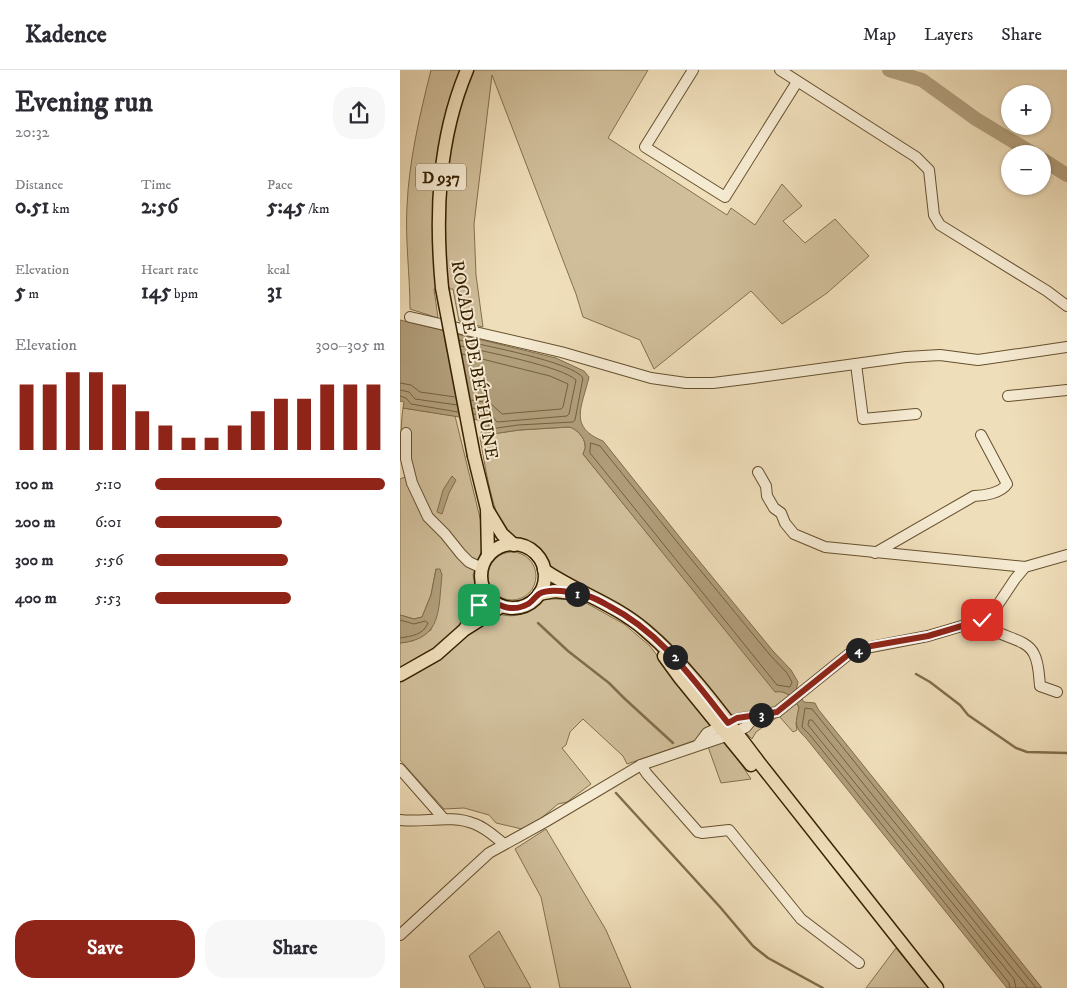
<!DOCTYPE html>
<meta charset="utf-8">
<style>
body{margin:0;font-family:"IM FELL DW Pica",serif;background:#f7f7f7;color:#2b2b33;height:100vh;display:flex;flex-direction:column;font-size:19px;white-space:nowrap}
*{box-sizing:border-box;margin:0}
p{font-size:16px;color:#7c7c81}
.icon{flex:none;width:28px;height:28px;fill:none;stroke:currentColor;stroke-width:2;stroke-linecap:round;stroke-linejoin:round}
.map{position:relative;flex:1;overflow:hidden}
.drawer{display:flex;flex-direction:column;background:#fff;width:400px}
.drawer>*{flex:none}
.tools{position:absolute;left:601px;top:15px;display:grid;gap:10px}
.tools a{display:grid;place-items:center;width:50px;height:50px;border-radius:50%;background:#fff;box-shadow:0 1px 4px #0004;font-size:25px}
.pin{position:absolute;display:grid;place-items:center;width:42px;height:42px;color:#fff;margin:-21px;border-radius:10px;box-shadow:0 2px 8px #0006}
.km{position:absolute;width:25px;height:25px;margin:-12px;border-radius:50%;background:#222;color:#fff;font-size:14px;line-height:25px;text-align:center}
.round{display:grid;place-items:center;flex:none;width:52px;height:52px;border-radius:20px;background:#f7f7f7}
.head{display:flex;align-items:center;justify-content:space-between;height:85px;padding:0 15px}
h1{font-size:28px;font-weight:800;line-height:38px}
.stats{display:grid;grid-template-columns:repeat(3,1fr);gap:8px;height:85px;padding:5px 15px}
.stats div{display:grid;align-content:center}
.stats b{font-size:21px;font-weight:800}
.stats small{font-size:14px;font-weight:400}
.stats p{font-size:14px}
.chart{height:140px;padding:10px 15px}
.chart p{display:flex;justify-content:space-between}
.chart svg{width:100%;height:90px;margin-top:5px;stroke:#8f2418;stroke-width:6}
.cta{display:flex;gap:10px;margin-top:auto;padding:10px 15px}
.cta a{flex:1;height:58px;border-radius:20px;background:#8f2418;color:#fff;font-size:20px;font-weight:800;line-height:58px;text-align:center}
.cta a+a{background:#f7f7f7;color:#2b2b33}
ul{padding:0 15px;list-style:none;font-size:16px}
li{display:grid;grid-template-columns:80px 60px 1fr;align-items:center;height:38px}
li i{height:12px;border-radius:6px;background:#8f2418}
header{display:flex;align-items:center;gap:30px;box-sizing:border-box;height:70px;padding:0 25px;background:#fff;border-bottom:1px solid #e1e1e2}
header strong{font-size:24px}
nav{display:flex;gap:28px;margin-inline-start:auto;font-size:18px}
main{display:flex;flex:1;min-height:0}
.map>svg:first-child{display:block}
.green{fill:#d0be9a;stroke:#84704d}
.water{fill:#b19e7b;stroke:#816c4a}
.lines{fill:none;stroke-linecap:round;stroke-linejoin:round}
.shore{stroke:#74603e;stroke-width:1}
.stream{stroke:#816c4a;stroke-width:2.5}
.river{stroke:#b19e7b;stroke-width:14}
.minor-casing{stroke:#66502e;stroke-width:12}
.major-casing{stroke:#382100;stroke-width:15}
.minor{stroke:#f5ead2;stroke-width:10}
.major{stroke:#efdeba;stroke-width:12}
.major-bridge-casing{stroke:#382100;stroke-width:15;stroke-linecap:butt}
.major-bridge{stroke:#efdeba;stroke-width:12}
.route-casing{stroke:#fff;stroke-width:10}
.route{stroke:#8f2418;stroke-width:6}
.labels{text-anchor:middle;stroke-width:4;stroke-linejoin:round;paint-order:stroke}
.shield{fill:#f5ead2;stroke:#715d3f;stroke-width:1}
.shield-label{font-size:16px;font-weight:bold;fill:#382100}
.street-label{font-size:18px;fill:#382100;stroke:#f5ead2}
</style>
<header>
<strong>Kadence</strong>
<nav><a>Map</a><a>Layers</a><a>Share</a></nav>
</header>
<main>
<section class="drawer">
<div class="head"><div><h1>Evening run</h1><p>20:32</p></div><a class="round"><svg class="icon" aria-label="share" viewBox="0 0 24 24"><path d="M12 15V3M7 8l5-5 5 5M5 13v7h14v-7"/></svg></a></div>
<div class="stats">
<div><p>Distance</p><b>0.51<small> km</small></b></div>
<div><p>Time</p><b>2:56</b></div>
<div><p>Pace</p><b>5:45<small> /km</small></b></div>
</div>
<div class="stats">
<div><p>Elevation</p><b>5<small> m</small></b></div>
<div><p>Heart rate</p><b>145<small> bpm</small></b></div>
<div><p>kcal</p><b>31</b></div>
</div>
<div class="chart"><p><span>Elevation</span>300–305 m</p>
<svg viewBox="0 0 160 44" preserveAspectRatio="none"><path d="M5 44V12M15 44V12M25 44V6M35 44V6M45 44V12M55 44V25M65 44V32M75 44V38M85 44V38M95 44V32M105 44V25M115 44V19M125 44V19M135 44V12M145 44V12M155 44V12"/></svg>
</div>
<ul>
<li><b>100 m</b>5:10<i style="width:100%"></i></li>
<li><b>200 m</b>6:01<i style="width:55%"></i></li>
<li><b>300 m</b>5:56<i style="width:58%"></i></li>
<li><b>400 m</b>5:53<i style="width:59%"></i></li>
</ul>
<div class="cta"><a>Save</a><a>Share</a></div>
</section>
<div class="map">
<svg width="667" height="918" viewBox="0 0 667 918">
<rect width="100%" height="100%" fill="#efdeba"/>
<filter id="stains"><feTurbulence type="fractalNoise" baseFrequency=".004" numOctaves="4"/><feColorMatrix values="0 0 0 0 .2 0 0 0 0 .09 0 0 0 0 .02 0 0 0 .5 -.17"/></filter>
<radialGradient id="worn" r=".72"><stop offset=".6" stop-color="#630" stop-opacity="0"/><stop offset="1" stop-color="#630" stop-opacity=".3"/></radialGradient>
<g class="green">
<path d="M 31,0 L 248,0 L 208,68 L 327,145 L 331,138 L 355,155 L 382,114 L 402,136 L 383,151 L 405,173 L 435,149 L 469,186 L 427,223 L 382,254 L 351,221 L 254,299 L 240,270 L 183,247 L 176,224 L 92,5 L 74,154 L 76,205 L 83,257 L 59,251 L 53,219 L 34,219 L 38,248 L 10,239 C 10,205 5,170 7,136 C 9,90 20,44 31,0 Z"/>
<path d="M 3,338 L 55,346 L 82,456 L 83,476 L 73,505 L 77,527 C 84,532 92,541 100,544 C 116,550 134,540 144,529 L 169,529 L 188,534 L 224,554 L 250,576 L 301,644 L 341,694 L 351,709 L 321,713 L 302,660 L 296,670 L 227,694 L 223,686 L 183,649 L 170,662 L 166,675 L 162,678 L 191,714 L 167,732 L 158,734 L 139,750 L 122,759 L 96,753 L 89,745 L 64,738 L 44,739 L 0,690 L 0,573 L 12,571 L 31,560 L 36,499 L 31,525 L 22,547 L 14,549 L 0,545 L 0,409 L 5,407 C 0,386 0,360 3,338 Z"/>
<path d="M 169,357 C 176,358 185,368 185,375 C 186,378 184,381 183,384 L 375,621 C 388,621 392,628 399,637 L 396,654 L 397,660 L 393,662 L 379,646 L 356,662 L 352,669 L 327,644 L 254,561 L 231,542 L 203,525 L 157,503 C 146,496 143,485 135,477 C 128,470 118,471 110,466 C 93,453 84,389 80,368 L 85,368 L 86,365 L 119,360 Z"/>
<circle cx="112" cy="506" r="24"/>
<polygon points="146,759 206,860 231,918 160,918 141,827 115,779"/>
<polygon points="99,861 131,918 85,918 69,886"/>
<polygon points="496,878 528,918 466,918"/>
</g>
<g class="water">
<path d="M 0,250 L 156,288 L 184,301 L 189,307 C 182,337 168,357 203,371 L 286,475 L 373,581 L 391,600 L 398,612 L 396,621 L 404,632 L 415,633 L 418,639 L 642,918 L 607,918 L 406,668 C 393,656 396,653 399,637 C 392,628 388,620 375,622 L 183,384 C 184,381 186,378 185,375 C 185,368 176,358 169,357 L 119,360 L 86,365 L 85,368 L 80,368 L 84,351 L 3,338 L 4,332 L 0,331 Z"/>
<polygon points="52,406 56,410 49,423 42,444 37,442 43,420"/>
<path d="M 36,499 L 40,499 L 42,505 C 38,539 43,569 0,573 L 0,545 L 14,549 L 22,547 L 31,525 Z"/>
</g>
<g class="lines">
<g class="shore">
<path d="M 59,270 C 82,275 173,292 183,308 L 175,350 L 173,352 L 118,355 L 90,359 L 88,358 L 89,351 L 87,347 L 74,344"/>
<path d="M 61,276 C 85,282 161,296 176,310 L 169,344 L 167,346 L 97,352 L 88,341 L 72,338"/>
<polyline points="62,284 150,306 168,314 163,337 161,339 102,344 90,333 71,330"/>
<polyline points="0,313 11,315 20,322 55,327"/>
<polyline points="0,320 9,322 15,329 57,335"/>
<polyline points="0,326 6,328 11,334 58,342"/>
<polygon points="191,373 200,376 282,478 370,585 387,603 392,612 390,617 377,615 190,383"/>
<path d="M 0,550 L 14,554 L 25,551 L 28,553 C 23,565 12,566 0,568"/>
<polyline points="610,918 609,913 410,665 402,657 405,638 412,639 636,918"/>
<polyline points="616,918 614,909 408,655 409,650 412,650 628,918"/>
</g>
<g class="stream">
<polyline points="138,553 168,581 209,613 225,629 273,673"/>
<polyline points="516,604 530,612 560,635 568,645 616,678 627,682 667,683"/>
<polyline points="216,723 320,837 353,876 368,888 423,918"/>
</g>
<g class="river">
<polyline points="489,0 522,10 576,49 634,84"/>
<polyline points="642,89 667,105"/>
</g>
<g class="minor-casing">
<g id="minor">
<polyline points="293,0 245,77 325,127 397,12"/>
<polyline points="380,0 516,87 529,100 534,145 540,155 647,221 667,236"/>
<polyline points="10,247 161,282 251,308 286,313 313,313 353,308 506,287 540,285 578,290 667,277"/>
<polyline points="456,294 463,349 516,344"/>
<polyline points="608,326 667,320"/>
<polyline points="6,363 6,389 12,413 28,447 45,464 61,484 69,492 82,498"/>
<polyline points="358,402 366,416 367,426 374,438 381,443 385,453 394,464 425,477 625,497"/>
<path d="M 475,483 L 574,426 C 584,426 601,423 607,414 L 581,365"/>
<path d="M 582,550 C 593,568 626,566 634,584 C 639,593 639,606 640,616 L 657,622"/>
<polyline points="298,675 307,663 337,649 377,642 449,584 471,577 528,566 582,550 591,544 597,536 615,509 625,497 667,485"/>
<polyline points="241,695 247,704 298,762 302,763 329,760 401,849 459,893"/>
<polyline points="0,699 44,749"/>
<path d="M 0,750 C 25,753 51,744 75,754 C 86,758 95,767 104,774"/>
<polyline points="0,865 89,783 145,752 241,695 332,664 346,657 356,645"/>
</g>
</g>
<g class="major-casing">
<g id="major">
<path d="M 42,218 C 35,144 38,69 67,0"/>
<polyline points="74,386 87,439 88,486"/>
<polyline points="88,441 102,464 114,475"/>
<circle cx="113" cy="506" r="32"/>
<path d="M 144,500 C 176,522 215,534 245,560 C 290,598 325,648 361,695 C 420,769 478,844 537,918"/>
<polyline points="139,524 155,521 180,524"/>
<polyline points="66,557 79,535 85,522"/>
<polyline points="264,586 280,608 351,695"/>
<polyline points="0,605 37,584 64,560 102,536"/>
</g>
</g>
<use href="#minor" class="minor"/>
<use href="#major" class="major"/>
<g class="major-bridge-casing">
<polyline id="major-bridge" points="42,218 74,386"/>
</g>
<use href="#major-bridge" class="major-bridge"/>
</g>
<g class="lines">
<g class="route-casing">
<path id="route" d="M 79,535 L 85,522 C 94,536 112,543 128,534 C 132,532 135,527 139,524 C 150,517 176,523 188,526 C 195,528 202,532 209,536 C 260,562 293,609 328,653 L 337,648 L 377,642 L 449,584 L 471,576 L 528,566 L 582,550"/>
</g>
<use href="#route" class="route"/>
</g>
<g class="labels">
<rect class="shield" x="16" y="93.5" width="50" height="27" rx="4"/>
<g class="shield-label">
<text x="41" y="113">D 937</text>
</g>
<g class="street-label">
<text transform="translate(75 290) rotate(80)" y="6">ROCADE DE BÉTHUNE</text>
</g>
</g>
<rect width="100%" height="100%" filter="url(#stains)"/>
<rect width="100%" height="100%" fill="url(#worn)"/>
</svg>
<div class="tools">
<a>+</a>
<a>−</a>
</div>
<div class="pin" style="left:79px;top:535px;background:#1e9e55"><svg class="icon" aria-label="arrive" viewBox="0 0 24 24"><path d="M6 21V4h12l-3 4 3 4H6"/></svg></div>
<div class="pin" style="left:582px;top:550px;background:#d93025"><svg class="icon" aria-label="check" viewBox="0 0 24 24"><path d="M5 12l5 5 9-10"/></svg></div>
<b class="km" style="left:177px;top:524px">1</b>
<b class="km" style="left:275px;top:587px">2</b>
<b class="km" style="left:361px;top:645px">3</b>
<b class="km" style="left:458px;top:580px">4</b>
</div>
</main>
